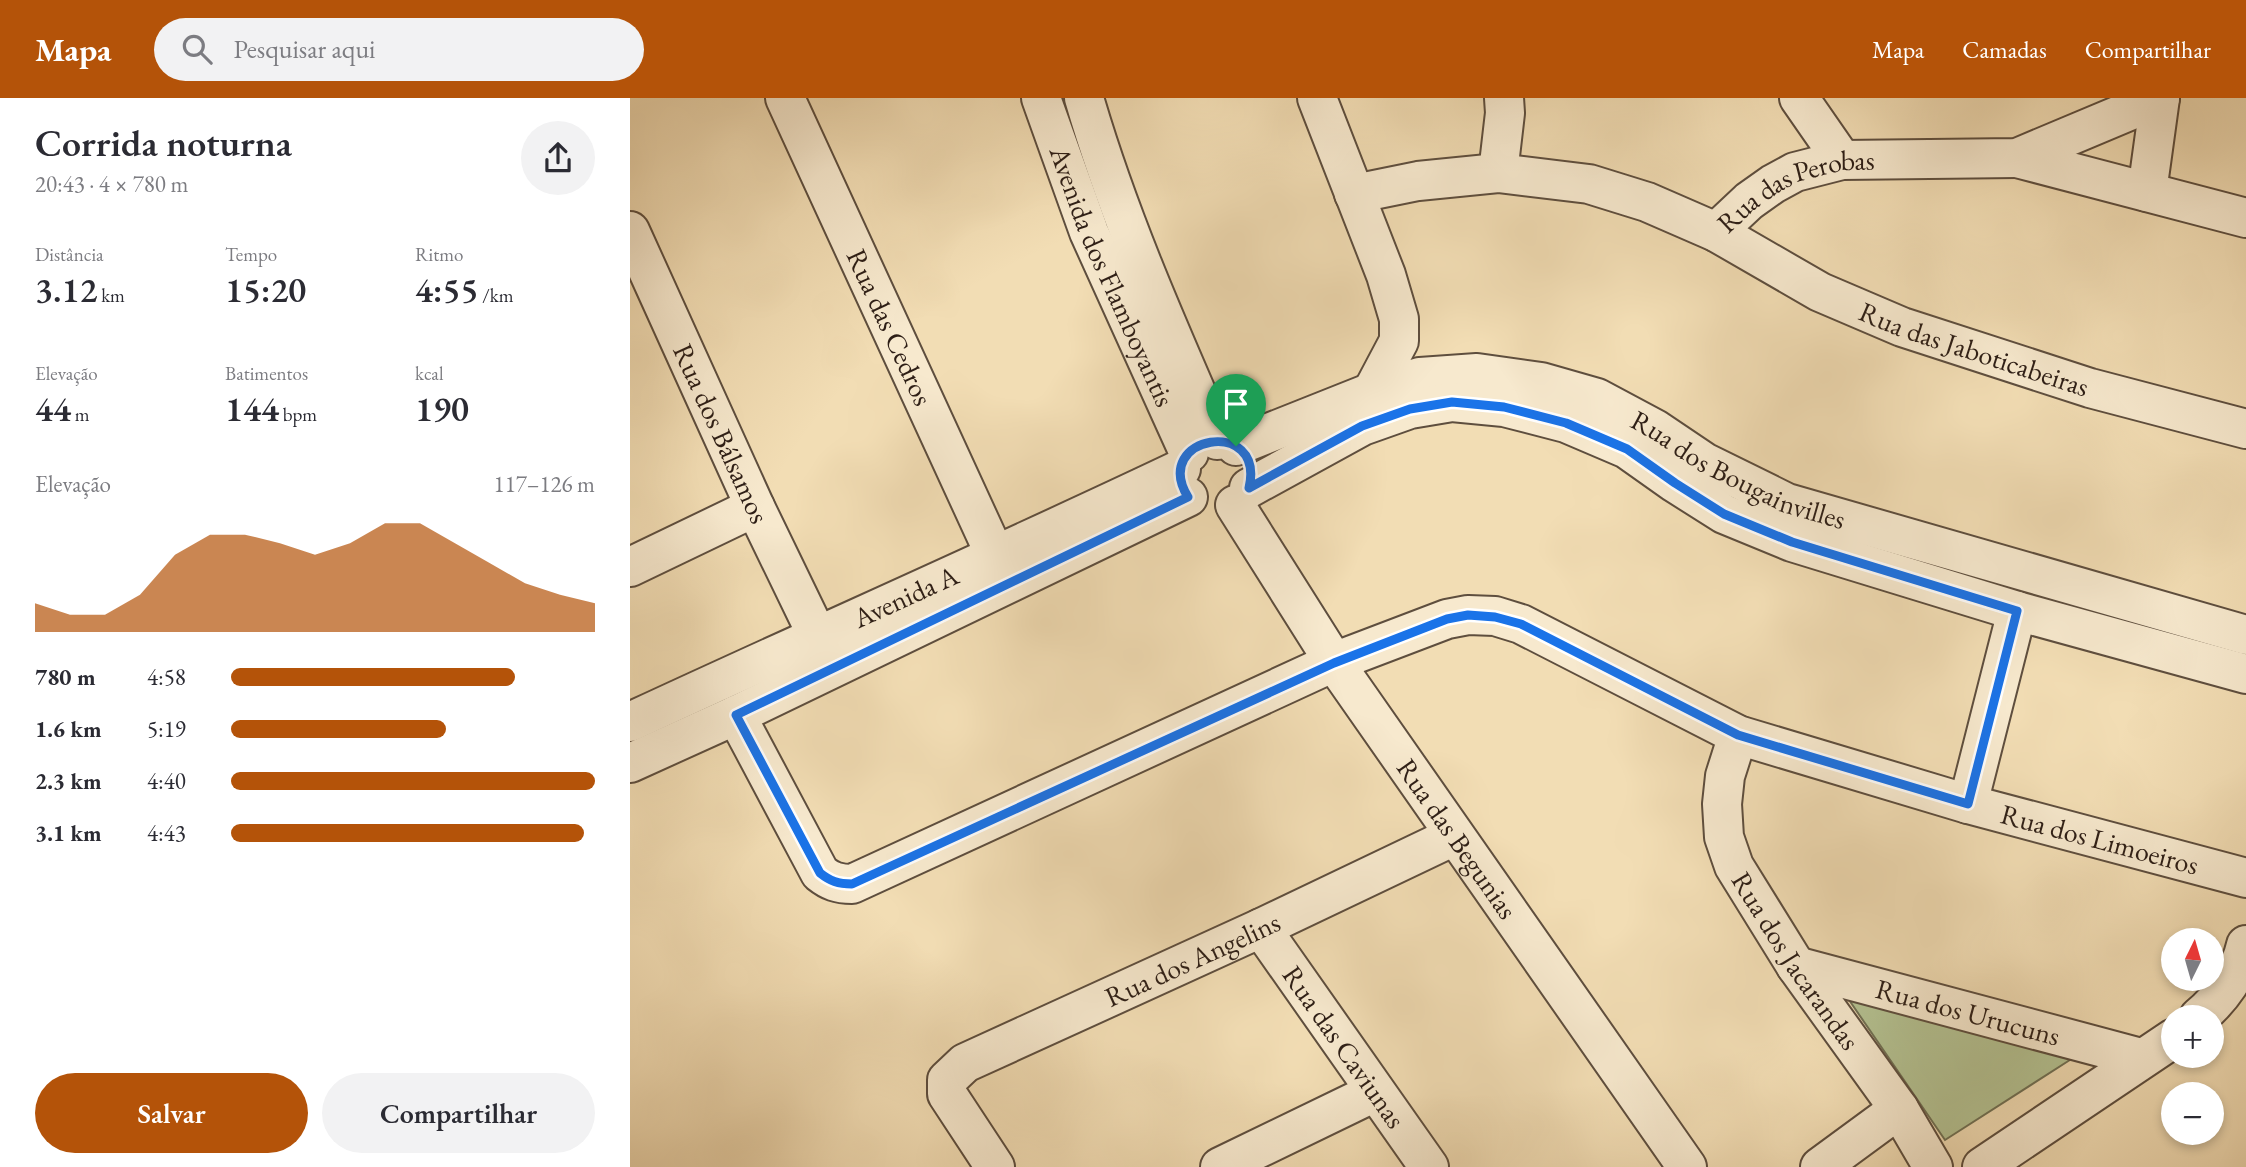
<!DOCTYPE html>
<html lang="pt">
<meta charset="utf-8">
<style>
body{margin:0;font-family:"EB Garamond",serif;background:#f2f2f3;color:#2b2b33;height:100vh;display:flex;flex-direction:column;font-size:26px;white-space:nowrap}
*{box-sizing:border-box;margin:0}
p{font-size:23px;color:#7c7c81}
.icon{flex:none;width:38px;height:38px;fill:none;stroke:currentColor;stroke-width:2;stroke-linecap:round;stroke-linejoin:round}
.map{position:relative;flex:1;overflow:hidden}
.panel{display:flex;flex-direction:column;background:#fff;width:630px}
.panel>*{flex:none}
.needle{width:46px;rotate:5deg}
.buttons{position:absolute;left:1531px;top:830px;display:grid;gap:14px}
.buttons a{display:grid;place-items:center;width:63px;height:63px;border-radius:50%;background:#fff;box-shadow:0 4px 10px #0003;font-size:35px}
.pin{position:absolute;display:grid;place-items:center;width:60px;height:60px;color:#fff;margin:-72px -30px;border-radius:50% 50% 50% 0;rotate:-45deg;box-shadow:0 0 7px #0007}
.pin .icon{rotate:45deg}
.round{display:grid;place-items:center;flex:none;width:74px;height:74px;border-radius:37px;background:#f2f2f3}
.head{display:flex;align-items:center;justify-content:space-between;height:119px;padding:0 35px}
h1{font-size:38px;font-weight:600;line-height:52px}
.figures{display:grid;grid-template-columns:repeat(3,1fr);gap:10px;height:119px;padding:7px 35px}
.figures div{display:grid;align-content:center}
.figures b{font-size:35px;font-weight:600}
.figures small{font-size:19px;font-weight:400}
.figures p{font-size:19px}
.chart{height:196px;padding:14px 35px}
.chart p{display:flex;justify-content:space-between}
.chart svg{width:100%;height:126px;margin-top:7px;fill:#b45309;opacity:.7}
.action{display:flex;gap:14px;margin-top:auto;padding:14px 35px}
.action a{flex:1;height:80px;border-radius:42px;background:#b45309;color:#fff;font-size:28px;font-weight:600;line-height:80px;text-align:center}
.action a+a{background:#f2f2f3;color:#2b2b33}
ul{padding:0 35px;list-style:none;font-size:23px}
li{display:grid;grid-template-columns:112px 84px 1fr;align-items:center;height:52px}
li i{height:18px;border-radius:9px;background:#b45309}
header{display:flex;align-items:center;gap:42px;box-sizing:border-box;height:98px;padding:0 35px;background:#b45309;color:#fff}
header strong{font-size:33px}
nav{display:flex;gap:38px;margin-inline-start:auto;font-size:24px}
.search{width:490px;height:63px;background:#f2f2f3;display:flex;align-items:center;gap:18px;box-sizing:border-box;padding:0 24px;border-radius:38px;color:#7c7c81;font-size:26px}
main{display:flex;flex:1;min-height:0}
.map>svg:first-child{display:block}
.green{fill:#b4c292;stroke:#707054;stroke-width:2}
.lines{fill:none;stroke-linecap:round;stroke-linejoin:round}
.minor-casing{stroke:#5e4e3e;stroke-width:42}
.minor{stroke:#f7e9ce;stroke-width:38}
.route-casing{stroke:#fff;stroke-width:14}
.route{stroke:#1a73e8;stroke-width:9}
.labels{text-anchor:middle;stroke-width:5;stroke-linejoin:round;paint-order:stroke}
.street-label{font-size:28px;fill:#2d1e16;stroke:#f7e9ce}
</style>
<header>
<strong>Mapa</strong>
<div class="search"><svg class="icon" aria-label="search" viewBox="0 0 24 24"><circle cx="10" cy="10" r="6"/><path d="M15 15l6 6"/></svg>Pesquisar aqui</div>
<nav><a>Mapa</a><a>Camadas</a><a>Compartilhar</a></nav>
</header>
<main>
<section class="panel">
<div class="head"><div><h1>Corrida noturna</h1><p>20:43 · 4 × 780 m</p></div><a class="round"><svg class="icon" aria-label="share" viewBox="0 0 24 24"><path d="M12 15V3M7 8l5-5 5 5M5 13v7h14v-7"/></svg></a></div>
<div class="figures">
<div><p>Distância</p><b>3.12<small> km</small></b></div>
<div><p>Tempo</p><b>15:20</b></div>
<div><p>Ritmo</p><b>4:55<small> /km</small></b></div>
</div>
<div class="figures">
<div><p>Elevação</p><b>44<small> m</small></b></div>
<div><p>Batimentos</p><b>144<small> bpm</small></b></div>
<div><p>kcal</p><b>190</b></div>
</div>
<div class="chart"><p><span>Elevação</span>117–126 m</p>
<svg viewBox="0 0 160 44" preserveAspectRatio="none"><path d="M0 44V34L10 38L20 38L30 31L40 17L50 10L60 10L70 13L80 17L90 13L100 6L110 6L120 13L130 20L140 27L150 31L160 34V44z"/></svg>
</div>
<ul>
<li><b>780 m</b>4:58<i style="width:78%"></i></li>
<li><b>1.6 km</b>5:19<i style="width:59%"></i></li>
<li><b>2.3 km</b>4:40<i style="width:100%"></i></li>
<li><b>3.1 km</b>4:43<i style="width:97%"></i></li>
</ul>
<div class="action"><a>Salvar</a><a>Compartilhar</a></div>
</section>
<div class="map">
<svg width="1616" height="1069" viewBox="0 0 1616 1069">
<rect width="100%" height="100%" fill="#f2ddb4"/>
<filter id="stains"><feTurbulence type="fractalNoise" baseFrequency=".00286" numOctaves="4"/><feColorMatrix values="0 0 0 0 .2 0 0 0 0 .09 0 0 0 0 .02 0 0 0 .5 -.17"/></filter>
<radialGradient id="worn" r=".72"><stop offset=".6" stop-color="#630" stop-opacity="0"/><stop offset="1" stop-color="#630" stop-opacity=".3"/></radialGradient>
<polygon class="green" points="1217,899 1443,960 1315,1042"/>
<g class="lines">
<g class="minor-casing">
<g id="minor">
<path id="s1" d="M 155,0 L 366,459"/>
<path id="s2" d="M 411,0 L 459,134 L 559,355"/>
<path d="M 454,0 C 488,117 538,230 587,342"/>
<polyline points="687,0 756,177 769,221 769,243 742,294"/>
<polyline points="1169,0 1212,62"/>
<polyline points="1387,60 1616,120"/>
<polyline points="868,75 875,15 874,0"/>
<polyline points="1517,94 1530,0"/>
<path id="s3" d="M 724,96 L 788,83 L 868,75 L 959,86 L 1017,104 L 1086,134 L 1190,194 L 1272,229 L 1460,290 L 1616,331"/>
<path id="s4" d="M 0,133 L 125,409 L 187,537"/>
<path id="s5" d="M 1086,134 L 1119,103 L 1143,86 L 1165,74 L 1212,62 L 1387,60 L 1530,0"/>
<path id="s6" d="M 606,348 L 742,294 L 790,279 L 847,275 L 911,284 L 967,300 L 1025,331 L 1074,364 L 1157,405 L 1616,537"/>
<polyline points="619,390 732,328 780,311 822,304 874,309 936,325 997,351 1045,385 1094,416 1162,444 1387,513 1616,576"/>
<path id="s7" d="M 605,407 L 704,564 L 1057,1069"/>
<polyline points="0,469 125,409"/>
<path id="s8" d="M 106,617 L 190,775 C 200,783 208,786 222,786 L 704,564 L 817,521 L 838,517 L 865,518 L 891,526 L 1108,637 L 1338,706 L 1616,780"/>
<path id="s9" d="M 0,624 C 183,539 368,458 551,371"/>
<path id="s10" d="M 1108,637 L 1095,678 L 1092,706 L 1094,739 L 1104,768 L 1166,868 L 1269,1011 L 1303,1069"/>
<polyline points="0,665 106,617 558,399"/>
<polyline points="1338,706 1387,513"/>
<path id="s11" d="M 631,830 L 799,1069"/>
<path id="s12" d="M 1166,868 L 1511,960"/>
<path d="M 1569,919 C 1591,901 1610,874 1616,847"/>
<path id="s13" d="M 365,1069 L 317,996 L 317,982 L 335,965 L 631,830 L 824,738"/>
<polyline points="590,1069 745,994"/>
<polyline points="1190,1069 1269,1011"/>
<polyline points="1352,1069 1544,940"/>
</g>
</g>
<use href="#minor" class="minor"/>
</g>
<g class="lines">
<g class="route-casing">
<path id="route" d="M 822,304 L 874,309 L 936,325 L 997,351 L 1045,385 L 1094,416 L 1162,444 L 1387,513 L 1338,706 L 1108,637 L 891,526 L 865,519 L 838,517 L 817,521 L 704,565 L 222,786 C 208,786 200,783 190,775 L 106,617 L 558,399 C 520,337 636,318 619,390 L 732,328 L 780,311 Z"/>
</g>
<use href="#route" class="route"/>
</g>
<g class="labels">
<g class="street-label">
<text dy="10" stroke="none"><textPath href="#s5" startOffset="94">Rua das Perobas</textPath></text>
<text dy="10" stroke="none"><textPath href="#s2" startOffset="192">Avenida dos Flamboyantis</textPath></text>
<text dy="10" stroke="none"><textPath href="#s1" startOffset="252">Rua das Cedros</textPath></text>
<text dy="10" stroke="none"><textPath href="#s3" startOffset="658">Rua das Jaboticabeiras</textPath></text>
<text dy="10" stroke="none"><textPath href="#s4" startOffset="222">Rua dos Bálsamos</textPath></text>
<text dy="10" stroke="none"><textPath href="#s6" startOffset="536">Rua dos Bougainvilles</textPath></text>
<text dy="10" stroke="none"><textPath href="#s9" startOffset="303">Avenida A</textPath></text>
<text dy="10" stroke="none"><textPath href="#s7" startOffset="401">Rua das Begunias</textPath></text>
<text dy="10" stroke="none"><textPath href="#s8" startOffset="1561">Rua dos Limoeiros</textPath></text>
<text dy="10" stroke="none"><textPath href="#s13" startOffset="376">Rua dos Angelins</textPath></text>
<text dy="10" stroke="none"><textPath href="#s10" startOffset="248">Rua dos Jacarandas</textPath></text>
<text dy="10" stroke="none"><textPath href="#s12" startOffset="178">Rua dos Urucuns</textPath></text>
<text dy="10" stroke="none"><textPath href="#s11" startOffset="145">Rua das Caviunas</textPath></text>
</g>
</g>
<rect width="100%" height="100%" filter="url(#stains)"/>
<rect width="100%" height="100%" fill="url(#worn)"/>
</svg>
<div class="buttons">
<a><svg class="needle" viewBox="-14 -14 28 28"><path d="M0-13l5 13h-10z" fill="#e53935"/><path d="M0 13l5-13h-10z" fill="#7c7c81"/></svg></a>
<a>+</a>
<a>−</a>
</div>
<div class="pin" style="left:606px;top:348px;background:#1e9e55"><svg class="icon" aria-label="arrive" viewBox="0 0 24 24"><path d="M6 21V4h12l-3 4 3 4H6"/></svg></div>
</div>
</main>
